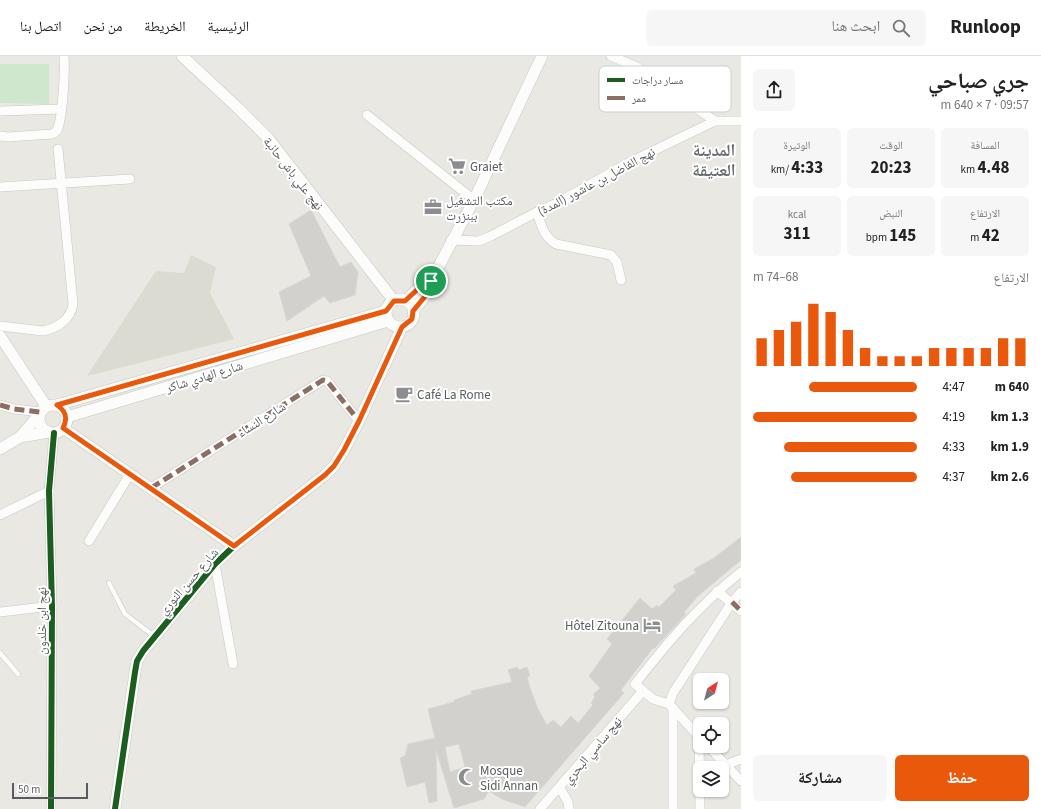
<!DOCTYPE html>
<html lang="ar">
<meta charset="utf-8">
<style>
body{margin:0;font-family:"Source Sans 3","Noto Naskh Arabic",sans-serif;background:#f6f6f6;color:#222;direction:rtl;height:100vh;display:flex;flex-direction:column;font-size:15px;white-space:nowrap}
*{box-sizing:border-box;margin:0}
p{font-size:13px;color:#767676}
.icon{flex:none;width:22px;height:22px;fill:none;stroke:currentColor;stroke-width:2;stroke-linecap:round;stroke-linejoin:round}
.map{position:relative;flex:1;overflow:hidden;direction:ltr}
.drawer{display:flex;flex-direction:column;background:#fff;width:300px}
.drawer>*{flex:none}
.needle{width:26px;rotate:36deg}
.buttons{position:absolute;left:693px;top:617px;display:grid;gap:8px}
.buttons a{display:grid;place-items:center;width:36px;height:36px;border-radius:6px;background:#fff;box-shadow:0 1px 3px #0004;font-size:20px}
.scale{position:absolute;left:12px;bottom:10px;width:76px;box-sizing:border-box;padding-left:4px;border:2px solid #585c61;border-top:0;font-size:11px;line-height:14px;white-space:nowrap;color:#585c61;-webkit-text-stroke:3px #fff;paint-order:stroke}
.pin{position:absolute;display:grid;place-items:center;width:34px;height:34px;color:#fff;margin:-17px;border:2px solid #fff;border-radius:50%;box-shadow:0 1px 4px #0007}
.round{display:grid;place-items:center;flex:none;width:42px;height:42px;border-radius:6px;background:#f6f6f6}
.headline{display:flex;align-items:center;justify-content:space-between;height:68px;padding:0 12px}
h1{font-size:22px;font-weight:700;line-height:30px}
.stats{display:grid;grid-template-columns:repeat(3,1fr);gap:6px;height:68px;padding:4px 12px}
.stats div{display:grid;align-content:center;border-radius:6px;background:#f6f6f6;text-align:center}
.stats b{font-size:17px;font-weight:700}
.stats small{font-size:11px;font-weight:400}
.stats p{font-size:11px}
.chart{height:112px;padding:8px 12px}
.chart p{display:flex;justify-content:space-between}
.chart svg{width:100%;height:72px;margin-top:4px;stroke:#ea580c;stroke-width:6}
.action{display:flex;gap:8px;margin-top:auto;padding:8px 12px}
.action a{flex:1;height:46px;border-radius:6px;background:#ea580c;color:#fff;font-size:16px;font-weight:700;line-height:46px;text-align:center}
.action a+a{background:#f6f6f6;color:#222}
ul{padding:0 12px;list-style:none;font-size:13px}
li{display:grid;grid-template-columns:64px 48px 1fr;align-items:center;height:30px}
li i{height:10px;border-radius:5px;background:#ea580c}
header{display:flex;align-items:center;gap:24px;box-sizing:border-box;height:56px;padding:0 20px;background:#fff;border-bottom:1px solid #e0e0e0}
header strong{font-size:19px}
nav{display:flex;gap:22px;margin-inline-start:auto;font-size:14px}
.search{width:280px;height:36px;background:#f6f6f6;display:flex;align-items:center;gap:10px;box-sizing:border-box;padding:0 14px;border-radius:6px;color:#767676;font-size:15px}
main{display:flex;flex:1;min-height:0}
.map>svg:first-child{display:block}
.education{fill:#dcdbd2}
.green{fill:#cfe7cd}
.building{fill:#d2d1cd;stroke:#d9d7d1;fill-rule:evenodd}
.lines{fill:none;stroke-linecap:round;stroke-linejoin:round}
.service-casing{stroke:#c6c6c4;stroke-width:5.5}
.minor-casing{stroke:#c6c6c4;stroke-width:10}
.tertiary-casing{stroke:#c6c6c4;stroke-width:12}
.service{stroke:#fcfcfb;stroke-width:4.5}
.minor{stroke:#fcfcfb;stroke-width:9}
.tertiary{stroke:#fcfcfb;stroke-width:11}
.quiet{stroke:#8d6e63;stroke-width:5;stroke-dasharray:10 5;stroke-linecap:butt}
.cycleway-casing{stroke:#fff;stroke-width:8}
.cycleway{stroke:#1b5e20;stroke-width:6}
.route-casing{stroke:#fff;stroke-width:8}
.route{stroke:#ea580c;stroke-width:5}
.labels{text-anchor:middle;stroke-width:4;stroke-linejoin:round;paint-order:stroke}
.poi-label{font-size:13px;fill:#585c61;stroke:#fff;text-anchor:start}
.street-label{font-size:13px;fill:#585c61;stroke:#fff}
.district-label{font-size:17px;font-weight:bold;fill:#696e73;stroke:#fff}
.key{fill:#fff;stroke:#cdced0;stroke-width:1}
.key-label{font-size:11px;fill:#585c61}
</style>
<header>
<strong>Runloop</strong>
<div class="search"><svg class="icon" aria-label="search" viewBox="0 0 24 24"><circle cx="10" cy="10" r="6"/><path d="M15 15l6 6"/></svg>ابحث هنا</div>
<nav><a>الرئيسية</a><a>الخريطة</a><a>من نحن</a><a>اتصل بنا</a></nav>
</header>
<main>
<section class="drawer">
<div class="headline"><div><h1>جري صباحي</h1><p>09:57 · 7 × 640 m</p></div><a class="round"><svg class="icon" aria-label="share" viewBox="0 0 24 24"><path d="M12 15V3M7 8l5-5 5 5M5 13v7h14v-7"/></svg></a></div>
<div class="stats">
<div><p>المسافة</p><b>4.48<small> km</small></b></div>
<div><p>الوقت</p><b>20:23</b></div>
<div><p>الوتيرة</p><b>4:33<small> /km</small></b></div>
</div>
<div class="stats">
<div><p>الارتفاع</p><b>42<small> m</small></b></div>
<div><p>النبض</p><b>145<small> bpm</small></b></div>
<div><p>kcal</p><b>311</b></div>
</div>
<div class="chart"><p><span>الارتفاع</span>68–74 m</p>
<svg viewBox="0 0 160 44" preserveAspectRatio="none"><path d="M5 44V27M15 44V22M25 44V17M35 44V6M45 44V11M55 44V22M65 44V33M75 44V38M85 44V38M95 44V38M105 44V33M115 44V33M125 44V33M135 44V33M145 44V27M155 44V27"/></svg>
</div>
<ul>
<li><b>640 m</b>4:47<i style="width:66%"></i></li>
<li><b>1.3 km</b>4:19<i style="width:100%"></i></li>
<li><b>1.9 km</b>4:33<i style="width:81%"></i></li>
<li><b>2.6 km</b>4:37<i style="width:77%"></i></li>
</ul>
<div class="action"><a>حفظ</a><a>مشاركة</a></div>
</section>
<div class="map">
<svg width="741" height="753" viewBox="0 0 741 753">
<rect width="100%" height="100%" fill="#eae8e2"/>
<polygon class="education" points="191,199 216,211 210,237 234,283 87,320 156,215 184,217"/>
<polygon class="green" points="0,8 49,8 49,48 0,47"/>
<g class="building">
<polygon points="311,154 340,211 351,206 358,216 355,239 330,247 324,240 287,265 279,236 311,220 289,168"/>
<path d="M 741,481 L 741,504 L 698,540 L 684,556 L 686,558 L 654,593 L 653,592 L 621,634 L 624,637 L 525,751 L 502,743 L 489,735 L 484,743 L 454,752 L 436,694 L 437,745 L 429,747 L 425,726 L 407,731 L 400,702 L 405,700 L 408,688 L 435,682 L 428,653 L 454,646 L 454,644 L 472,638 L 471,635 L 512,626 L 508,614 L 517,611 L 519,614 L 527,611 L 530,620 L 527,621 L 530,632 L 538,653 L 547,669 L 553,664 L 561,671 L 571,660 L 578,667 L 593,649 L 591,647 L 595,641 L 593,639 L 600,632 L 589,620 L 612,588 L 607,583 L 640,542 L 652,553 L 657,549 L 659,551 L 676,534 L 673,530 L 696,517 L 694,513 L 714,502 ZM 459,688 L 465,711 L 450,716 L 445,691 Z"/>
</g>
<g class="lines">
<g class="service-casing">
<g id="service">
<polyline points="109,527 125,558 154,580"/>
<polyline points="0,597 18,618"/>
</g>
</g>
<g class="minor-casing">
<g id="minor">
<polyline points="611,0 637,11 715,65"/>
<polyline points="0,55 61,53"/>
<polyline points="367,59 474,144"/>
<path d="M 0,80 L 8,81 L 52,78 C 55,77 57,75 58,72 C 63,56 65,17 64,0"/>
<polyline points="0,131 130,123"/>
<path d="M 537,156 C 542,170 543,180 556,188 L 611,199 L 617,206 L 621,224"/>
<polyline points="451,184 479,185 491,180 537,156 559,146 628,107 715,65 741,65"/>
<path d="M 0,270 L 43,275 C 58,272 71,263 73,248 L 58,93"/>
<polyline points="0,349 14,353 40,356"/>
<polyline points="151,432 323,324 327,325 359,365"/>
<polyline points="0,459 49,435"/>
<polyline points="89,485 130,418"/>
<polyline points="215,508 233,608"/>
<polyline points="717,535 741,555"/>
<polyline points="0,556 52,550"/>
<path d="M 669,648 L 653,643 L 635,628 C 667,587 699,549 741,516"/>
<polyline points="673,652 673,753"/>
<polyline points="699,681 700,753"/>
<polyline points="700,682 669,648 673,637 732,546 741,536"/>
<polyline points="708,690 741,725"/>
<polyline points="726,709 741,703"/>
<polyline points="560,732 568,746 569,753"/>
<polyline points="51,753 52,550 49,435 54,377"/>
<polyline points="540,753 643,635"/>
</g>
</g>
<g class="tertiary-casing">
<g id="tertiary">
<polyline points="182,0 239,53 268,82 394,245"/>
<circle cx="400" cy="257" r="14"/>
<polyline points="405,245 420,231 431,225"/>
<polyline points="413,255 427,238 431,225 474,144 542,0"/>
<polyline points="0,280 46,350"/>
<polyline points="57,349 386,255"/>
<circle cx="53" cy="363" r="14"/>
<polyline points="67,361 388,265"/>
<polyline points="63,372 234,490"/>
<polyline points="20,381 49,376"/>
<polyline points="0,393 20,381 39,359"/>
<polyline points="115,753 135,616 137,605 143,595 215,508 234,490 325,419 334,410 344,394 359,365 402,271"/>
</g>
</g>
<use href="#service" class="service"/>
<use href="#minor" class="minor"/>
<use href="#tertiary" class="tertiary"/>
<g class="quiet">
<polyline points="0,349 14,353 40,356"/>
<polyline points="151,432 323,324 327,325 359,365"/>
<polyline points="732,546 741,555"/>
</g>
<g class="cycleway-casing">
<g id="cycleway">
<polyline points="57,349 386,255"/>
<polyline points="51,753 52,550 49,435 54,377"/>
<polyline points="115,753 135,616 137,605 143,595 215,508 234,490 325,419 334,410 344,394 359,365 402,271"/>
</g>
</g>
<use href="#cycleway" class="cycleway"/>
</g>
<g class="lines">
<g class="route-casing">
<path id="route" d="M 431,225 L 427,238 L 413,255 L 412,263 L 402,271 L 359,365 L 344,394 L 334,410 L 325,419 L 234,490 L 63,372 C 68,362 66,355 57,349 L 386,255 L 394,245 L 405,245 L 420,231 Z"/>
</g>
<use href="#route" class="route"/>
</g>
<defs>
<g id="supermarket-bare" transform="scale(1.38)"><path d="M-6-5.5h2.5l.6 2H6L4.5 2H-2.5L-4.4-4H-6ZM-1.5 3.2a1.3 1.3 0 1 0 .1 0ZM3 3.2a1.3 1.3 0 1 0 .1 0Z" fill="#8b8d8e" stroke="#fff" stroke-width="2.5" paint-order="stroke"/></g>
<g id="office-bare" transform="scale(1.38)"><path d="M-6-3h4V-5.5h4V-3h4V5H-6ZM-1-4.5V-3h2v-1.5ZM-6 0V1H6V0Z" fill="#8b8d8e" stroke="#fff" stroke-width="2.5" paint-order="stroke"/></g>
<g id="cafe-bare" transform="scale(1.38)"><path d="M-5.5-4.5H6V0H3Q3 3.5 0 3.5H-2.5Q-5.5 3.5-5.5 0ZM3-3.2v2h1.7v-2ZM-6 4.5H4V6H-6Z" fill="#8b8d8e" stroke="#fff" stroke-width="2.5" paint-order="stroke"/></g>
<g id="hotel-bare" transform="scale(1.38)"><path d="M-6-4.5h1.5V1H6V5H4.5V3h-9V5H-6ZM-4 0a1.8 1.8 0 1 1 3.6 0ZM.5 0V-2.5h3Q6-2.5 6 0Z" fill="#8b8d8e" stroke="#fff" stroke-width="2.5" paint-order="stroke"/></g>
<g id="mosque-bare" transform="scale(1.38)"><path d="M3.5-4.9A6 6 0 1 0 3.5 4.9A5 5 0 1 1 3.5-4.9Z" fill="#8b8d8e" stroke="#fff" stroke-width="2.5" paint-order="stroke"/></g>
</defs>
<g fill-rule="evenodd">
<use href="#supermarket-bare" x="457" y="110"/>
<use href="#office-bare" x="433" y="151"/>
<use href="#cafe-bare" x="404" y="338"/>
<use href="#hotel-bare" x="652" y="569"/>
<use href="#mosque-bare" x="467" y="721"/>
</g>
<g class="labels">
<g class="poi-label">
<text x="470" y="115">Graiet</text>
<text x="446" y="149">مكتب التشغيل<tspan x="446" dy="15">ببنزرت</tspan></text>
<text x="417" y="343">Café La Rome</text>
<text x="639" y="574" text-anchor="end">Hôtel Zitouna</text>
<text x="480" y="719">Mosque<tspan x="480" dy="15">Sidi Annan</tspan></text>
</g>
<g class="street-label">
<text transform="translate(294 117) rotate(52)" y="5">نهج علي باش حانبة</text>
<text transform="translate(596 125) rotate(-28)" y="5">نهج الفاضل بن عاشور (المدة)</text>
<text transform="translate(204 320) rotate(-17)" y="5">شارع الهادي شاكر</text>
<text transform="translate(261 363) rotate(-32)" y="5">شارع النساء</text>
<text transform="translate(188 525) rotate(-49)" y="5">شارع حسن النوري</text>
<text transform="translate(41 565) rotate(-90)" y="5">نهج ابن خلدون</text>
<text transform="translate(592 694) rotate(-50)" y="5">نهج ساسي البحري</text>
</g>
<g class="district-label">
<text x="714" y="100">المدينة<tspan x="714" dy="20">العتيقة</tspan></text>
</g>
</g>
<rect x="599" y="10" width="132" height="46" rx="6" class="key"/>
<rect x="607" y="22" width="18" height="4" fill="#1b5e20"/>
<rect x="607" y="40" width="18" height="4" fill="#8d6e63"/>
<g class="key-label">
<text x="632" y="28">مسار دراجات</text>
<text x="632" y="46">ممر</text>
</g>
</svg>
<div class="buttons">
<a><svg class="needle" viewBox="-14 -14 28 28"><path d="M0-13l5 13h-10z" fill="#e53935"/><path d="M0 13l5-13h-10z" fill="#767676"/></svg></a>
<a><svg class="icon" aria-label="locate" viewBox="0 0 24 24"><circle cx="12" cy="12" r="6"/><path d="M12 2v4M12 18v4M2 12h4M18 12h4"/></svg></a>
<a><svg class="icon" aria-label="layers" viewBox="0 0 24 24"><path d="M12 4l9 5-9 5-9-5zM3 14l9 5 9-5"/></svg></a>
</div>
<div class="scale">50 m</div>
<div class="pin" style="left:431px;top:225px;background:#1e9e55"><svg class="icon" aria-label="arrive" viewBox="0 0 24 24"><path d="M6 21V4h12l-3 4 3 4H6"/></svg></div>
</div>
</main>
